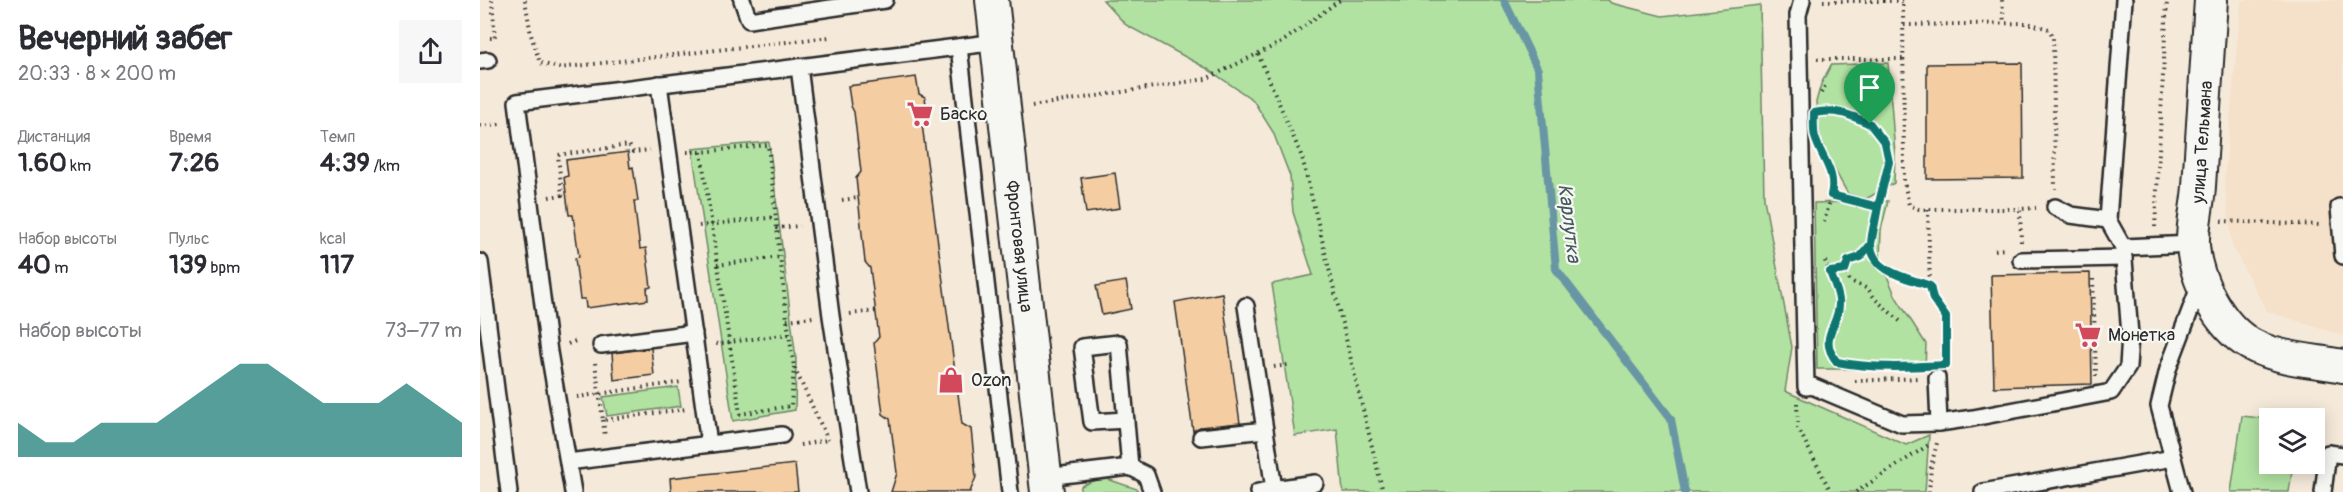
<!DOCTYPE html>
<html lang="ru">
<meta charset="utf-8">
<style>
body{margin:0;font-family:Pangolin,sans-serif;background:#f7f7f7;color:#2b2b33;height:100vh;display:flex;flex-direction:column;font-size:22px;white-space:nowrap}
*{box-sizing:border-box;margin:0}
p{font-size:20px;color:#7c7c81}
.icon{flex:none;width:33px;height:33px;fill:none;stroke:currentColor;stroke-width:2;stroke-linecap:round;stroke-linejoin:round}
.map{position:relative;flex:1;overflow:hidden}
.details{display:flex;flex-direction:column;background:#fff;width:480px}
.details>*{flex:none}
.buttons{position:absolute;left:1779px;top:408px;display:grid;gap:12px}
.buttons a{display:grid;place-items:center;width:66px;height:66px;border-radius:0px;background:#fff;box-shadow:0 3px 15px #0003;font-size:30px}
.pin{position:absolute;display:grid;place-items:center;width:51px;height:51px;color:#fff;margin:-62px -26px;border-radius:50% 50% 50% 0;rotate:-45deg;box-shadow:0 0 6px #0007}
.pin .icon{rotate:45deg}
.round{display:grid;place-items:center;flex:none;width:63px;height:63px;border-radius:0px;background:#f7f7f7}
.overview{display:flex;align-items:center;justify-content:space-between;height:102px;padding:0 18px}
h1{font-size:33px;font-weight:800;line-height:45px}
.figures{display:grid;grid-template-columns:repeat(3,1fr);gap:9px;height:102px;padding:6px 18px}
.figures div{display:grid;align-content:center}
.figures b{font-size:26px;font-weight:800}
.figures small{font-size:16px;font-weight:400}
.figures p{font-size:16px}
.chart{height:168px;padding:12px 18px}
.chart p{display:flex;justify-content:space-between}
.chart svg{width:100%;height:108px;margin-top:6px;fill:#0f766e;opacity:.7}
main{display:flex;flex:1;min-height:0}
.map>svg:first-child{display:block}
.built{fill:#f5e1ca}
.green{fill:#b1e2a2;stroke:#6e8666;stroke-width:1.5}
.lines{fill:none;stroke-linecap:round;stroke-linejoin:round}
.stream{stroke:#6996a4;stroke-width:8}
.building{fill:#f4cda3;stroke:#2b2b2b;stroke-width:1.5}
.service-casing{stroke:#2b2b2b;stroke-width:20}
.minor-casing{stroke:#2b2b2b;stroke-width:36}
.path{stroke:#2b2b2b;stroke-width:4;stroke-dasharray:1.5 4.5;stroke-linecap:butt}
.service{stroke:#f6f6f2;stroke-width:15}
.minor{stroke:#f6f6f2;stroke-width:32}
.route-casing{stroke:#fff;stroke-width:12}
.route{stroke:#0f766e;stroke-width:8}
.labels{text-anchor:middle;stroke-width:4.5;stroke-linejoin:round;paint-order:stroke}
.poi-label{font-size:18px;fill:#2b2b2b;stroke:#f6f6f2;text-anchor:start}
.street-label{font-size:18px;fill:#2b2b2b;stroke:#f6f6f2}
.water-label{font-size:20px;font-style:italic;fill:#45585d;stroke:#f6f6f2}
</style>
<main>
<section class="details">
<div class="overview"><div><h1>Вечерний забег</h1><p>20:33 · 8 × 200 m</p></div><a class="round"><svg class="icon" aria-label="share" viewBox="0 0 24 24"><path d="M12 15V3M7 8l5-5 5 5M5 13v7h14v-7"/></svg></a></div>
<div class="figures">
<div><p>Дистанция</p><b>1.60<small> km</small></b></div>
<div><p>Время</p><b>7:26</b></div>
<div><p>Темп</p><b>4:39<small> /km</small></b></div>
</div>
<div class="figures">
<div><p>Набор высоты</p><b>40<small> m</small></b></div>
<div><p>Пульс</p><b>139<small> bpm</small></b></div>
<div><p>kcal</p><b>117</b></div>
</div>
<div class="chart"><p><span>Набор высоты</span>73–77 m</p>
<svg viewBox="0 0 160 44" preserveAspectRatio="none"><path d="M0 44V30L10 38L20 38L30 30L40 30L50 30L60 22L70 14L80 6L90 6L100 14L110 22L120 22L130 22L140 14L150 22L160 30V44z"/></svg>
</div>
</section>
<div class="map">
<svg width="1863" height="492" viewBox="0 0 1863 492">
<rect width="100%" height="100%" fill="#f5eada"/>
<filter id="ink" filterUnits="userSpaceOnUse"><feTurbulence type="fractalNoise" baseFrequency=".0167" numOctaves="2"/><feDisplacementMap in="SourceGraphic" scale="12" xChannelSelector="R" yChannelSelector="G"/><feConvolveMatrix kernelMatrix="1 2 1 2 8 2 1 2 1" color-interpolation-filters="sRGB"/></filter>
<g filter="url(#ink)">
<polygon class="built" points="1761,0 1863,0 1863,336 1786,311 1752,246 1744,182"/>
<g class="green">
<polygon points="623,0 1128,0 1131,3 1182,16 1280,5 1284,199 1312,347 1305,391 1426,445 1449,435 1445,492 863,492 857,429 815,436 792,284 833,275 813,212 810,176 793,132 773,100 726,68 646,25"/>
<polygon points="1408,63 1415,154 1414,183 1386,199 1368,194 1340,143 1336,102 1341,84 1351,65"/>
<polygon points="289,142 316,359 315,410 253,421 212,149"/>
<polygon points="1398,201 1408,201 1401,230 1400,260 1416,297 1446,344 1445,369 1337,369 1334,203"/>
<polygon points="198,387 201,406 127,416 123,397"/>
<polygon points="1762,416 1789,419 1790,464 1813,464 1809,492 1751,492"/>
<polygon points="621,477 657,489 658,492 600,492 601,486"/>
</g>
<g class="lines">
<polyline class="stream" points="1024,0 1058,70 1076,269 1191,419 1205,492"/>
</g>
<g class="building">
<polygon points="1542,63 1543,178 1447,179 1447,64"/>
<polygon points="436,77 439,94 445,97 448,120 442,124 482,424 491,429 496,477 490,492 411,492 417,473 410,419 403,414 394,343 399,337 390,268 385,262 376,178 381,172 374,112 371,106 368,86"/>
<polygon points="148,152 150,168 153,167 158,201 154,201 160,249 166,248 171,287 167,288 168,300 106,308 105,299 100,299 95,258 99,257 93,215 89,215 84,177 88,176 86,160"/>
<polygon points="635,173 640,208 606,213 601,178"/>
<polygon points="1610,273 1612,384 1514,387 1511,275"/>
<polygon points="646,281 651,309 622,315 616,286"/>
<polygon points="742,293 760,423 720,427 713,431 695,302"/>
<polygon points="171,348 174,375 134,380 132,353"/>
<polygon points="315,464 318,492 191,492 190,478"/>
</g>
<g class="lines">
<g class="service-casing">
<g id="service">
<polyline points="262,0 269,20 405,0"/>
<polyline points="1322,0 1318,15 1326,387 1332,386 1422,424 1459,423 1493,418 1631,392 1648,367 1650,335 1643,247 1713,244"/>
<polyline points="479,47 530,492"/>
<polyline points="0,61 8,60"/>
<polyline points="179,84 229,444"/>
<polyline points="1575,207 1591,215 1628,220"/>
<polyline points="1863,207 1859,207 1863,256"/>
<polyline points="1643,247 1628,220 1644,0"/>
<polyline points="1541,260 1644,258"/>
<polyline points="0,262 29,492"/>
<polyline points="766,306 794,489 778,492"/>
<polyline points="121,345 214,333"/>
<polyline points="1457,378 1459,423"/>
<polyline points="646,420 612,422 602,347 639,343 650,467"/>
<polyline points="721,437 785,430"/>
<polyline points="88,462 302,435"/>
<polyline points="566,477 650,467 666,475 672,492"/>
<polyline points="794,489 835,483"/>
<polyline points="93,492 69,352 37,102 319,67"/>
<polyline points="378,492 351,316 319,67 517,42"/>
<polyline points="1503,492 1693,458"/>
<polyline points="1702,492 1679,406 1688,369 1721,282"/>
<polyline points="1843,492 1848,453 1863,455"/>
</g>
</g>
<g class="minor-casing">
<g id="minor">
<path id="s1" d="M 512,0 L 567,492"/>
<path d="M 1731,0 C 1727,62 1723,124 1719,186 C 1718,205 1712,226 1713,245 C 1715,279 1739,326 1770,344 C 1797,359 1833,360 1863,366"/>
</g>
</g>
<g class="path">
<polyline points="45,0 51,35 60,63 79,68 350,37"/>
<polyline points="1522,0 1524,23"/>
<polyline points="1343,1 1423,1 1424,182 1429,205 1439,209 1540,209"/>
<polyline points="1424,25 1547,23 1569,29 1573,37 1575,189"/>
<polyline points="10,38 15,38 12,0"/>
<polyline points="778,54 822,157 903,492"/>
<polyline points="1337,59 1425,59"/>
<polyline points="1341,93 1347,83"/>
<polyline points="552,106 726,79 802,42 860,0"/>
<path d="M 1339,111 C 1352,107 1367,114 1379,119 C 1389,123 1393,127 1400,136 C 1419,162 1399,199 1394,229 C 1392,238 1390,247 1394,256 C 1403,274 1433,280 1450,287"/>
<polyline points="0,126 20,124"/>
<polyline points="207,152 221,152"/>
<path d="M 1342,152 C 1358,184 1353,189 1344,222"/>
<polyline points="1351,195 1398,207"/>
<polyline points="69,197 82,195 78,155 149,145 153,152 170,150"/>
<polyline points="362,200 378,198"/>
<polyline points="1448,209 1450,287 1453,299 1466,317 1466,360"/>
<polyline points="1741,221 1841,225"/>
<polyline points="219,226 296,217"/>
<polyline points="1675,227 1687,0"/>
<polyline points="296,228 320,226"/>
<polyline points="1541,242 1540,209 1556,208"/>
<polyline points="1391,245 1380,257 1368,261 1365,270 1370,281 1388,289 1396,300 1420,321"/>
<polyline points="1515,250 1526,249"/>
<path d="M 1345,261 C 1350,273 1359,288 1359,301 C 1359,327 1337,338 1357,362 L 1403,368 L 1441,366"/>
<polyline points="237,265 300,257"/>
<polyline points="1350,272 1365,270"/>
<polyline points="1613,279 1616,376"/>
<polyline points="370,314 396,311"/>
<polyline points="307,320 333,317"/>
<polyline points="88,344 98,340"/>
<polyline points="236,344 309,334"/>
<polyline points="115,363 123,420 206,409"/>
<polyline points="314,367 311,406 260,414 221,152 288,145 307,320 314,367 348,440"/>
<polyline points="794,367 808,365"/>
<polyline points="1375,381 1439,378"/>
<polyline points="97,397 202,382"/>
<polyline points="1317,403 1318,428 1351,492"/>
<polyline points="123,420 125,437"/>
<polyline points="320,445 348,440"/>
<polyline points="1376,492 1450,444"/>
<polyline points="1449,492 1451,466 1457,443"/>
</g>
<use href="#service" class="service"/>
<use href="#minor" class="minor"/>
</g>
</g>
<g class="lines" filter="url(#ink)">
<g class="route-casing">
<path id="route" d="M 1390,124 L 1405,143 L 1409,162 L 1398,207 L 1391,244 L 1380,257 L 1368,261 L 1365,270 L 1350,272 C 1353,280 1358,291 1359,300 C 1361,326 1336,336 1357,362 C 1393,369 1429,367 1466,365 L 1466,317 L 1453,299 L 1450,286 C 1429,278 1393,273 1391,245 C 1391,233 1396,218 1398,207 L 1351,195 C 1357,172 1341,158 1335,137 C 1333,129 1334,120 1334,113 C 1356,108 1370,115 1390,124"/>
</g>
<use href="#route" class="route"/>
</g>
<defs>
<g id="supermarket-bare" transform="scale(2.07)"><path d="M-6-5.5h2.5l.6 2H6L4.5 2H-2.5L-4.4-4H-6ZM-1.5 3.2a1.3 1.3 0 1 0 .1 0ZM3 3.2a1.3 1.3 0 1 0 .1 0Z" fill="#d1495b" stroke="#f6f6f2" stroke-width="2.5" paint-order="stroke"/></g>
<g id="shop-bare" transform="scale(2.07)"><path d="M-5-2.5h2.3a2.7 3.5 0 0 1 5.4 0H5L5.5 6h-11ZM-1.5-2.5h3a1.5 2.3 0 0 0-3 0Z" fill="#d1495b" stroke="#f6f6f2" stroke-width="2.5" paint-order="stroke"/></g>
</defs>
<g fill-rule="evenodd">
<use href="#supermarket-bare" x="440" y="114"/>
<use href="#supermarket-bare" x="1608" y="335"/>
<use href="#shop-bare" x="471" y="380"/>
</g>
<g class="labels">
<g class="poi-label">
<text x="460" y="120">Баско</text>
<text x="1628" y="341">Монетка</text>
<text x="491" y="386">Ozon</text>
</g>
<g class="street-label">
<text transform="translate(1722 142) rotate(-86)" y="6">улица Тельмана</text>
<text dy="6" stroke="none"><textPath href="#s1" startOffset="248">Фронтовая улица</textPath></text>
</g>
<g class="water-label">
<text transform="translate(1090 223) rotate(83)" y="7">Карлутка</text>
</g>
</g>
</svg>
<div class="buttons">
<a><svg class="icon" aria-label="layers" viewBox="0 0 24 24"><path d="M12 4l9 5-9 5-9-5zM3 14l9 5 9-5"/></svg></a>
</div>
<div class="pin" style="left:1390px;top:124px;background:#1e9e55"><svg class="icon" aria-label="arrive" viewBox="0 0 24 24"><path d="M6 21V4h12l-3 4 3 4H6"/></svg></div>
</div>
</main>
